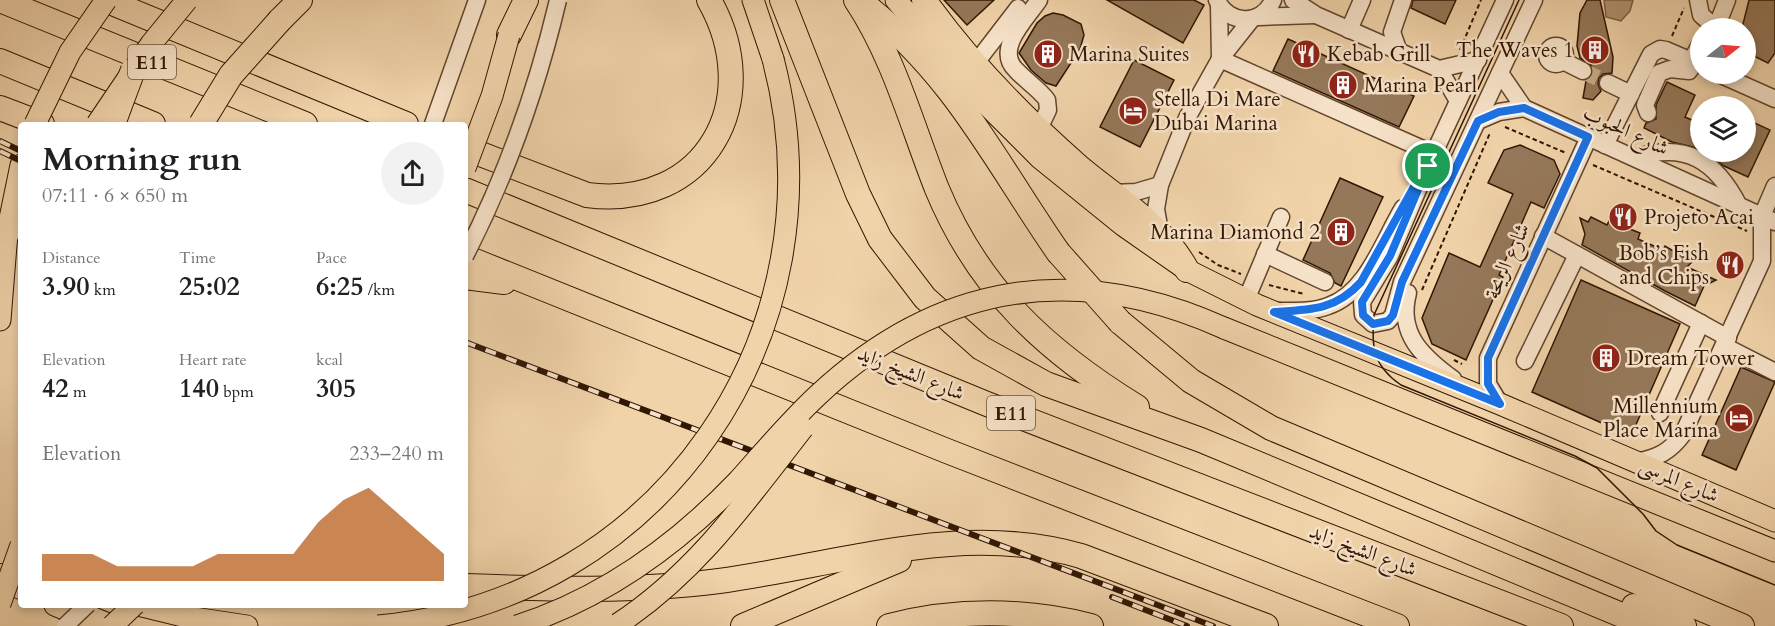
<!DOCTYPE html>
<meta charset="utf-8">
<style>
body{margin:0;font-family:Cardo,Amiri,serif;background:#f2f2f2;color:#202124;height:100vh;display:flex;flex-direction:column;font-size:22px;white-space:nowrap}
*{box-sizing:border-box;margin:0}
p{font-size:20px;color:#757577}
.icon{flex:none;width:33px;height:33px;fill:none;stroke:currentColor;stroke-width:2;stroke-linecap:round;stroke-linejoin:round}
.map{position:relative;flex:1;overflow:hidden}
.details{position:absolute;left:18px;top:122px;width:450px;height:486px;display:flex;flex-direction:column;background:#fff;border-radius:6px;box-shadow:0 3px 9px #0003}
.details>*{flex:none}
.needle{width:39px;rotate:73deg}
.buttons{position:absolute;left:1690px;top:18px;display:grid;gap:12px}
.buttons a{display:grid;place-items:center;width:66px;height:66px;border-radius:50%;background:#fff;box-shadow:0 3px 9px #0003;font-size:30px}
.pin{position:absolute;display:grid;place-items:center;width:51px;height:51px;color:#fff;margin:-26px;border:3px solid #fff;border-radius:50%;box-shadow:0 2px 6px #0007}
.round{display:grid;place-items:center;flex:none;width:63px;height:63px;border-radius:32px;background:#f2f2f2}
.head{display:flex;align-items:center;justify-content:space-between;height:102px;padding:0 24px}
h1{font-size:33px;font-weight:700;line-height:45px}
.metrics{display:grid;grid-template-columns:repeat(3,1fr);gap:9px;height:102px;padding:6px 24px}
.metrics div{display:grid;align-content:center}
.metrics b{font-size:26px;font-weight:700}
.metrics small{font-size:16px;font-weight:400}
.metrics p{font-size:16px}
.chart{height:168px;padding:12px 24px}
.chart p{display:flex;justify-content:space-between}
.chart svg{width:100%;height:108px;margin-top:6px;fill:#b45309;opacity:.7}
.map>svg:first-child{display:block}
.water{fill:#b09371;stroke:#7d6145;stroke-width:1.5}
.building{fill:#957859;stroke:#311602;stroke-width:1.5}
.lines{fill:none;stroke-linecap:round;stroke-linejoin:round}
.minor-tunnel{stroke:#cbad88;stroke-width:16;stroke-dasharray:16 8;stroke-linecap:butt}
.minor-casing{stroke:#61452c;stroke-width:19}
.major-casing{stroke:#311602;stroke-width:23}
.highway-casing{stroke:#311602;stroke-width:26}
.path{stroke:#311602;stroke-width:2;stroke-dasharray:4.5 3;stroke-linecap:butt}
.minor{stroke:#f6e2c8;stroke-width:16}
.major{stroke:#f1d3aa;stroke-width:21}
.highway{stroke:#f1d3aa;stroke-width:24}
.tram{stroke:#311602;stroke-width:1.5}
.rail-casing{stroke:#311602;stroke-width:6}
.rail{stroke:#f6e2c8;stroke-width:4;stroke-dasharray:11;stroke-linecap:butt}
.minor-bridge-casing{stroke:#61452c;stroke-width:19;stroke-linecap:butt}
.major-bridge-casing{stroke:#311602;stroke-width:23;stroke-linecap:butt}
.highway-bridge-casing{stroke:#311602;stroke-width:26;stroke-linecap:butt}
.minor-bridge{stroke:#f6e2c8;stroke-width:16}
.major-bridge{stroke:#f1d3aa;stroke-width:21}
.highway-bridge{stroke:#f1d3aa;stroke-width:24}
.route-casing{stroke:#fff;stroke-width:12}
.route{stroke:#1a73e8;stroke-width:8}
.labels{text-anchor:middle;stroke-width:5;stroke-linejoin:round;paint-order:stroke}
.shield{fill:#f6e2c8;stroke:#6c533d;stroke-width:1.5}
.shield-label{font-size:20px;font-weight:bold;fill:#311602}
.poi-label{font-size:21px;fill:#311602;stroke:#f6e2c8;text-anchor:start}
.street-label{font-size:21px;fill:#311602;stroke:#f6e2c8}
</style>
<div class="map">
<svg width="1775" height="626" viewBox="0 0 1775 626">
<rect width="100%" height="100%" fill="#f1d3aa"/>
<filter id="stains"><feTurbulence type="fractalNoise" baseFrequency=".00333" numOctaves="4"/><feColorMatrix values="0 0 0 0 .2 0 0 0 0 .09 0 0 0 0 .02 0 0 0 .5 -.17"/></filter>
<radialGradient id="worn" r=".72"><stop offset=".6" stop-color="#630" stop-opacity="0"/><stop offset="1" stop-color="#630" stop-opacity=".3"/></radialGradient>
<polygon class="water" points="1604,0 1633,0 1630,11 1621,21 1606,17"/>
<g class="building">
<polygon points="944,0 994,0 967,25"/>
<polygon points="1107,0 1194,0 1204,5 1183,43"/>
<polygon points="1413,0 1456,0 1445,24 1411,8"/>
<polygon points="1587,0 1600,0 1613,57 1612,73 1603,74 1599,78 1598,84 1601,91 1593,100 1583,98 1586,81 1592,76 1593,70 1591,65 1580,58 1577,46 1580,13"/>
<polygon points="1749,0 1775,0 1775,53 1768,63 1746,52 1746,28 1742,28"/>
<polygon points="1053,13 1063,15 1081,24 1084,35 1080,49 1056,86 1046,83 1031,70 1019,53 1037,23 1045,16"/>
<polygon points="1288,39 1414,96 1399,127 1273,71"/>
<polygon points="1134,60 1174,80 1140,147 1100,127"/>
<polygon points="1667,82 1695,95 1685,117 1701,124 1701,149 1672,142 1644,128 1646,123 1656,119 1656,105"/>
<polygon points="1746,119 1770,130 1748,177 1724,166 1706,152 1746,152"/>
<polygon points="1520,145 1554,160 1560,174 1544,208 1531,202 1499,275 1503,277 1466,360 1432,344 1422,318 1449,253 1480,267 1513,194 1488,183 1504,150"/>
<polygon points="1340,178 1383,197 1341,286 1335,283 1330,273 1303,260"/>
<polygon points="1591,217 1607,225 1609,221 1640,233 1638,239 1663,250 1665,246 1692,262 1687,267 1716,280 1704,286 1695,306 1665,291 1582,245 1585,234 1580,218 1588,222"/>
<polygon points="1581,280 1680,324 1631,436 1532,392"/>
<polygon points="1741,367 1775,382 1736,470 1702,455"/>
</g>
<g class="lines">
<polyline class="minor-tunnel" points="1583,71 1608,83"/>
<g class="minor-casing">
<g id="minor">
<path d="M 1217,0 C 1228,25 1262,26 1273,0"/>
<polyline points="1293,0 1316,15 1439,69 1478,60"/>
<polyline points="1505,0 1428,166 1390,256 1362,302 1363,315 1373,324 1388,321 1393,315 1402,282 1534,0"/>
<polyline points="1698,0 1701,15 1716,28"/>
<polyline points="1219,6 1220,59"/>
<polyline points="1259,17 1315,15"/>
<polyline points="1716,28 1727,0"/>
<polyline points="1349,30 1362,0"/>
<circle cx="1556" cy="55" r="9"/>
<polyline points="1399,52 1392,32 1403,0"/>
<polyline points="1220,59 1434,154"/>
<polyline points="1563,61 1583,71"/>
<polyline points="1691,61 1701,43"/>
<polyline points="975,64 1018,8"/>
<polyline points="1439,69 1458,101"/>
<polyline points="1500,73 1524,108 1775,222"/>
<polyline points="1719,74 1775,99"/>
<polyline points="1608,83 1631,94"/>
<polyline points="1648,113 1645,105 1659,73 1670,69 1689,71 1695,62"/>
<polyline points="1478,121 1499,112 1524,108"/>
<polyline points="433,124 477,0"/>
<path d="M 1039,129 L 1048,110 L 1047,100 C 1039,89 1026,81 1016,70 C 994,49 1027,18 1039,0"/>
<polyline points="1605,145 1651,54 1660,49 1666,50 1701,65"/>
<path d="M 1635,158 C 1686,141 1716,161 1739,206"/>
<polyline points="1112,193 1136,192 1160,185"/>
<polyline points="1160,232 1156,209 1160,185 1187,118 1220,59 1251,20"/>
<polyline points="1543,236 1728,338"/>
<polyline points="1265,254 1325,282"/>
<path d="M 1408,293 C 1397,334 1423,357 1453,379"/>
<polyline points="1246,300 1281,217"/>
<path d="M 1277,311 C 1294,311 1313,312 1328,306 C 1367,293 1383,241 1403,208"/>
<polyline points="1724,346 1775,372"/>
<polyline points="1525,361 1577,255"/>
<polyline points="1500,404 1488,384 1488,358 1589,137"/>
<polyline points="1660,413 1701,323"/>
<path d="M 1636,462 C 1657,458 1670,452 1683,434 L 1762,261 L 1762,216 L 1775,186"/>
</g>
</g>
<g class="major-casing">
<g id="major">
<polyline points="753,0 773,59"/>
<polyline points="896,0 984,102 1040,158 1124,226 1187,270 1257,305 1500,404 1775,521"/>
<polyline points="0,320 7,233 21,165"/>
<polyline points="1224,328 1775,551"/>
<polyline points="134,604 187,617 247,626"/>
</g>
</g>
<g class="highway-casing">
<g id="highway">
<polyline points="0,0 305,124"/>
<polyline points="105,0 406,124"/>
<polyline points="782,0 858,194 880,239 925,298 981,348 1046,384 1201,440 1648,626"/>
<path d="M 856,0 C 894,57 912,126 937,189 C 979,290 1046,351 1137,407"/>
<path d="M 924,0 C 968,62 1022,117 1079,167 C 1117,199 1163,225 1187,270"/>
<path d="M 865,5 C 955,76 995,161 1058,252"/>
<polyline points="280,20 300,0"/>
<polyline points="509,35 526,0"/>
<polyline points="0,61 153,124"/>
<polyline points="0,108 42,124"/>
<path d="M 465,148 L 587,195 C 706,210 766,100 709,0"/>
<polyline points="465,190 987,404 1561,626"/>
<polyline points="0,250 7,233"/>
<polyline points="465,257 947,451 1397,626"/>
<polyline points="465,277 504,282"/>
<polyline points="1120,322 1191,381 1271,428 1742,626"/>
<polyline points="0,576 21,587"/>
<path d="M 465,586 C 550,589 634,592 719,581 C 838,565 961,521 1081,556 L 1266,626"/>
<polyline points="56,604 109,626"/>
<polyline points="1634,606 1684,626"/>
<polyline points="743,626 899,560"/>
<path d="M 889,626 C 955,609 1025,609 1091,626"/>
</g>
</g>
<g class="path">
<polyline points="1672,36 1684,8"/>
<polyline points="1460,50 1481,0"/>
<polyline points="1505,127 1566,153"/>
<polyline points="1593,165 1747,231"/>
<polyline points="1199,252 1218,265 1241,274"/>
<polyline points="1269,285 1304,294"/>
<polyline points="1422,290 1490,133"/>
<polyline points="1454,360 1462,364"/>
</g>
<use href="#minor" class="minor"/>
<use href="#major" class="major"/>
<use href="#highway" class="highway"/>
<path class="tram" d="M 1519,0 L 1374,315 C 1371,347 1373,366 1401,385 L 1575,456 L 1597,468 L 1643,514 L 1656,531 L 1677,545 L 1775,585"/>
<g class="rail-casing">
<g id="rail">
<polyline points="0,141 21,151"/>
<polyline points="0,151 21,161"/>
<polyline points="465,342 1213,626"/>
<polyline points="1112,597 1187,626"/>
</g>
</g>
<use href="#rail" class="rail"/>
<g class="minor-bridge-casing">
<g id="minor-bridge">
<path d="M 465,256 C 507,174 537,89 558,0"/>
<polyline points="65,626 88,604"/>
</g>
</g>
<g class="major-bridge-casing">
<g id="major-bridge">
<polyline points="35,124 70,52 106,0"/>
<polyline points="97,124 151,44 187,0"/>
<polyline points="465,168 492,96 509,35"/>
<polyline points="0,604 21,545"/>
<path d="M 618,624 C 696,573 747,500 803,428"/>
<polyline points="112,626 135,604"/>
<path d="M 378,626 C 660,601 845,332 773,59"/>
<path d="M 517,626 C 604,598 675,547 738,481 C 764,452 790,421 818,395 C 938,283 1075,261 1224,328"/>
</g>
</g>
<g class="highway-bridge-casing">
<g id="highway-bridge">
<polyline points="113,124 133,70"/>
<polyline points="201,124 231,75 280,20"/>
<polyline points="1058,252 1120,322"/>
</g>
</g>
<use href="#minor-bridge" class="minor-bridge"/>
<use href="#major-bridge" class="major-bridge"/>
<use href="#highway-bridge" class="highway-bridge"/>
</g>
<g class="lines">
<g class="route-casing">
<path id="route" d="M 1524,108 L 1588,137 L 1488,358 L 1488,384 L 1500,404 L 1274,312 C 1310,310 1336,310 1361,282 L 1415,185 L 1428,166 L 1390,256 L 1362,302 L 1363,315 L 1373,324 L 1388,321 L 1393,315 L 1402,282 L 1478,121 L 1499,112 Z"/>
</g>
<use href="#route" class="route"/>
</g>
<defs>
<g id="building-disc" transform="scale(1.5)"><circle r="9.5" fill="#8f2418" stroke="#f6e2c8"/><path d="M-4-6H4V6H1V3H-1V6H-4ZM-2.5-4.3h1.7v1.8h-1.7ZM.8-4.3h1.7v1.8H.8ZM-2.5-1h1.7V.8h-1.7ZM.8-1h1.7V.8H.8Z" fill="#fff"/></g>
<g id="restaurant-disc" transform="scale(1.5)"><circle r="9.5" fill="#8f2418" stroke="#f6e2c8"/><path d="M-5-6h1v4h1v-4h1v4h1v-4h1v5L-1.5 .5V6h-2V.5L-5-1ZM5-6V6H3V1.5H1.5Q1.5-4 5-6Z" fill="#fff"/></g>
<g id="hotel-disc" transform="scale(1.5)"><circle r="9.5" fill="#8f2418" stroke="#f6e2c8"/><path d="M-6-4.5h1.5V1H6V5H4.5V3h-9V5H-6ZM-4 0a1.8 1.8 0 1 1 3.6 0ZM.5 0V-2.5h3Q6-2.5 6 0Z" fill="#fff"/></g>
</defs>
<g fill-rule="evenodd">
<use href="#building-disc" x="1595" y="50"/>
<use href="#building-disc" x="1048" y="54"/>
<use href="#restaurant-disc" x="1306" y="54"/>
<use href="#building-disc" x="1343" y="85"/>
<use href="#hotel-disc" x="1133" y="111"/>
<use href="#restaurant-disc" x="1623" y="217"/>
<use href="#building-disc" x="1341" y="232"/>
<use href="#restaurant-disc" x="1730" y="265"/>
<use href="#building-disc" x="1606" y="358"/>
<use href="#hotel-disc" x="1739" y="418"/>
</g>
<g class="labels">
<g class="shield">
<rect x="128" y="45" width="48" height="34" rx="4.5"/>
<rect x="987" y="396" width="48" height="34" rx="4.5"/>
</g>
<g class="shield-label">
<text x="152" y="69">E11</text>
<text x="1011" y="420">E11</text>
</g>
<g class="poi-label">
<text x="1574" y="57" text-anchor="end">The Waves 1</text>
<text x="1069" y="61">Marina Suites</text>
<text x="1327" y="61">Kebab Grill</text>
<text x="1364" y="92">Marina Pearl</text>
<text x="1154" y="106">Stella Di Mare<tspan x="1154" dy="24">Dubai Marina</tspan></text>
<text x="1644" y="224">Projeto Acai</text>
<text x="1320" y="239" text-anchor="end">Marina Diamond 2</text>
<text x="1709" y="260" text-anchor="end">Bob’s Fish<tspan x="1709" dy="24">and Chips</tspan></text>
<text x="1627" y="365">Dream Tower</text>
<text x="1718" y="413" text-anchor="end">Millennium<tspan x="1718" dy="24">Place Marina</tspan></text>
</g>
<g class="street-label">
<text transform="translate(1626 130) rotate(25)" y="7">شارع الحبوب</text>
<text transform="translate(1507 261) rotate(-66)" y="7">شارع الريحة</text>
<text transform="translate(911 373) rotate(22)" y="7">شارع الشيخ زايد</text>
<text transform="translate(1679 480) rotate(23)" y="7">شارع المرسى</text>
<text transform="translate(1363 550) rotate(21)" y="7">شارع الشيخ زايد</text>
</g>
</g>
<rect width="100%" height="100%" filter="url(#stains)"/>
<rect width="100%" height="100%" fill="url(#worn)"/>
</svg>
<div class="buttons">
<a><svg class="needle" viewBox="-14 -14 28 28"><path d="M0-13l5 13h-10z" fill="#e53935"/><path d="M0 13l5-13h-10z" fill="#757577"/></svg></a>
<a><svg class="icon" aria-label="layers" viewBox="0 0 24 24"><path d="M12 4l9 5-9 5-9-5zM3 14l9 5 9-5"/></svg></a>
</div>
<div class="pin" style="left:1428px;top:166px;background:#1e9e55"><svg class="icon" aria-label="arrive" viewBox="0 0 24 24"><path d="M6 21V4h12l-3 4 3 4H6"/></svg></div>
<section class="details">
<div class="head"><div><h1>Morning run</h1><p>07:11 · 6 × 650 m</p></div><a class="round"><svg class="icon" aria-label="share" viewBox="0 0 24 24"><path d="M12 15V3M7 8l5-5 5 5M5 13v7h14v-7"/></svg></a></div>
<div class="metrics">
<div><p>Distance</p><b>3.90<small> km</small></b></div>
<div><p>Time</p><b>25:02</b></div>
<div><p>Pace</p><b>6:25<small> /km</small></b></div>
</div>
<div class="metrics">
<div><p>Elevation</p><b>42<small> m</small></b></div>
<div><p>Heart rate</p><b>140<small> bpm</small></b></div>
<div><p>kcal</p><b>305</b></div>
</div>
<div class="chart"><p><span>Elevation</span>233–240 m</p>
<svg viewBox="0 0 160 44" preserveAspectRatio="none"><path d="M0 44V33L10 33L20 33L30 38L40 38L50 38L60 38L70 33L80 33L90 33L100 33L110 20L120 11L130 6L140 15L150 24L160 33V44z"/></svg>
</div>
</section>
</div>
